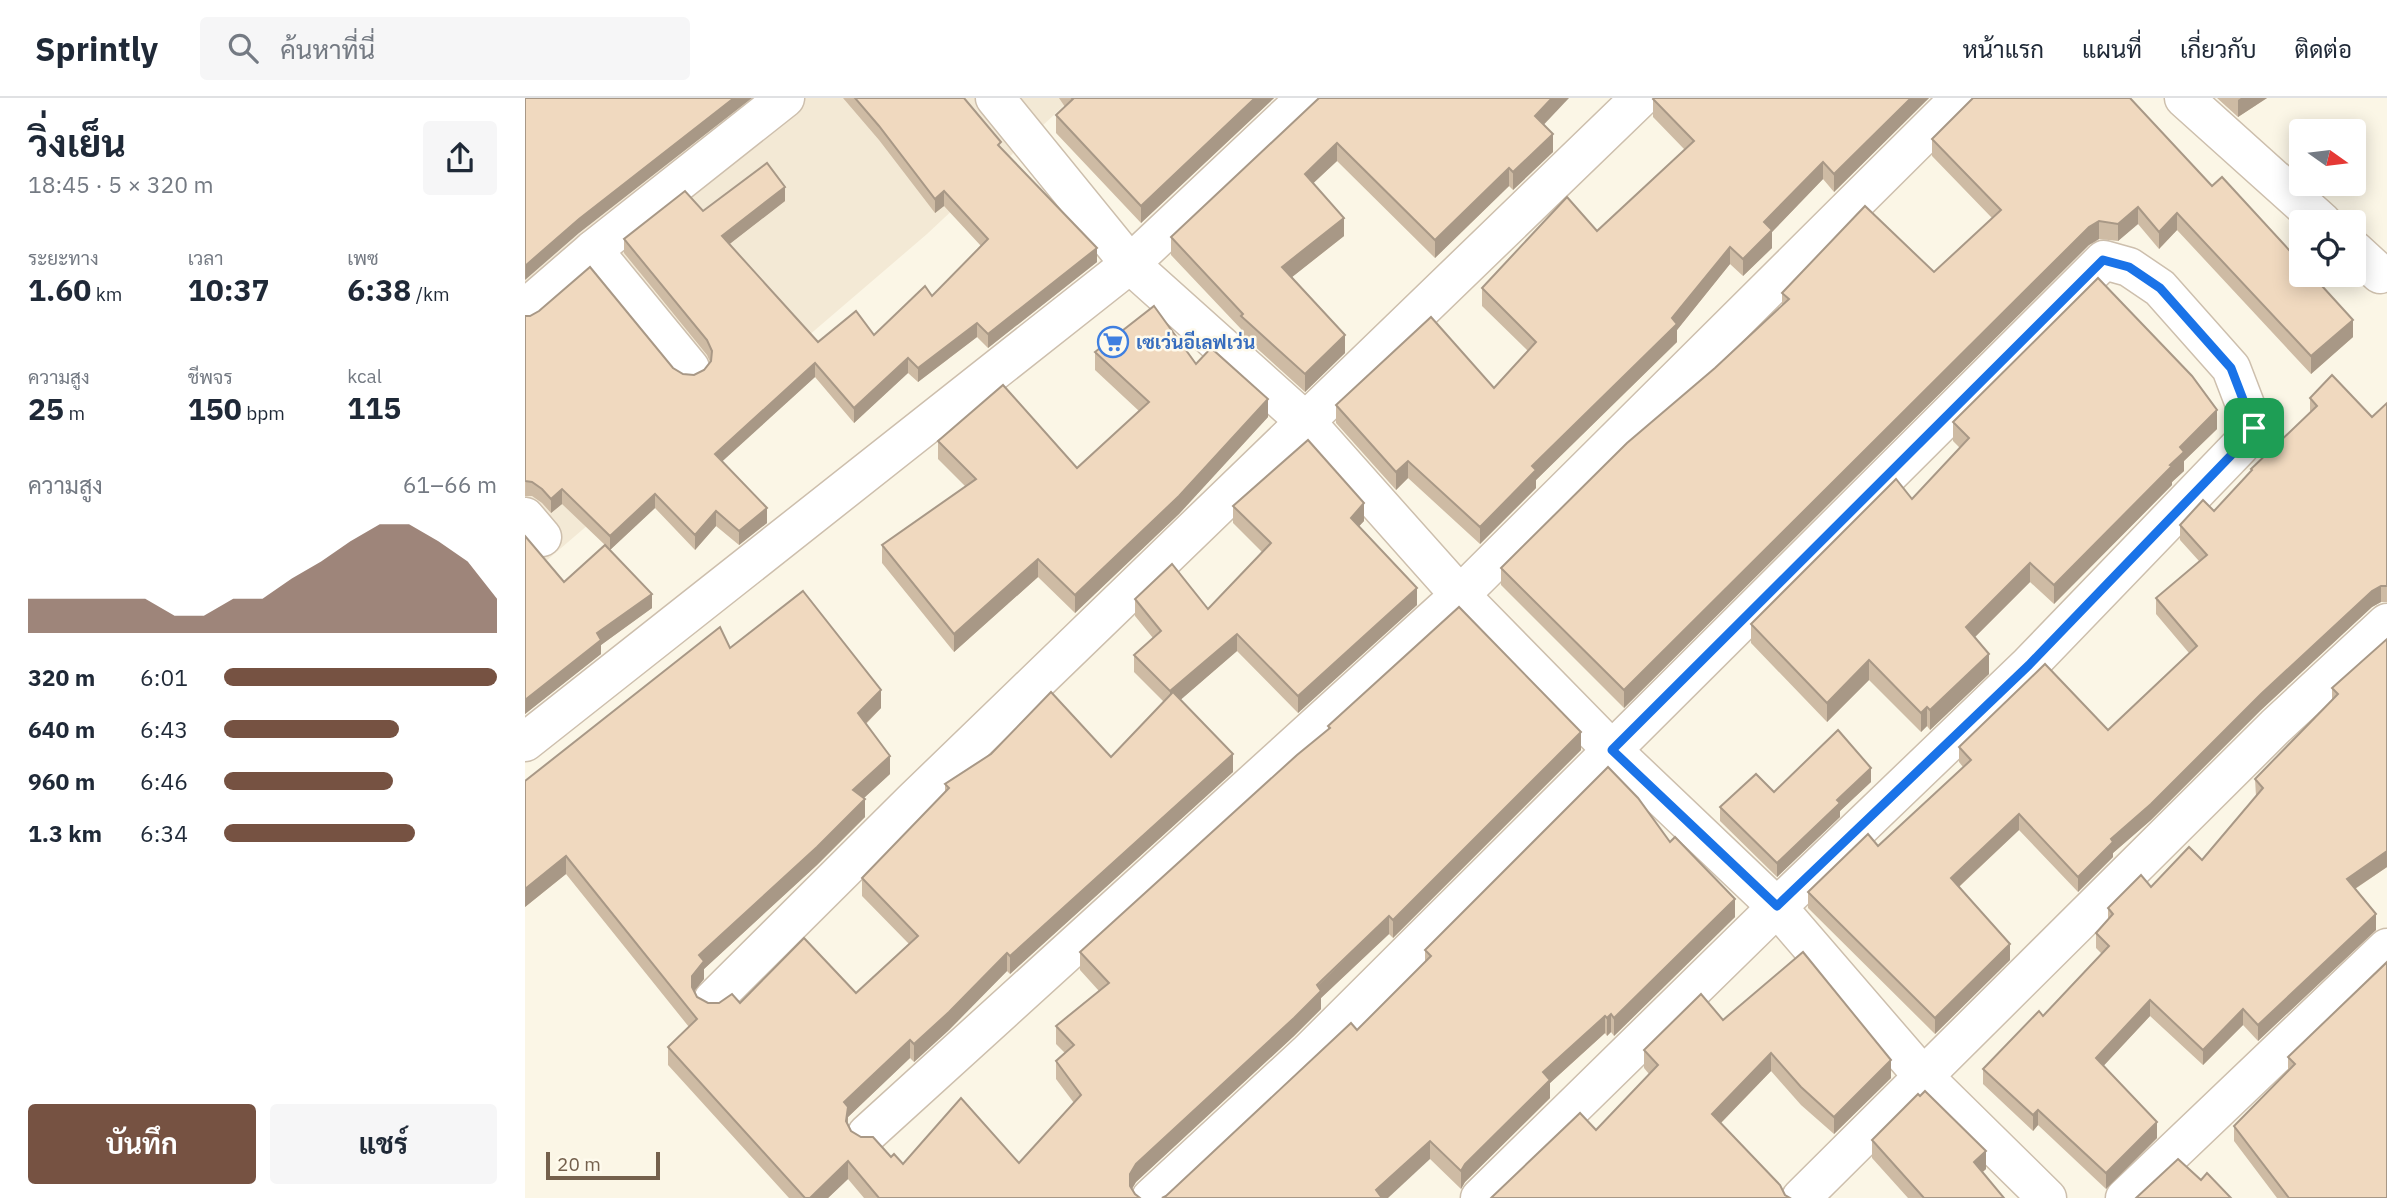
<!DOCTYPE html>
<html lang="th">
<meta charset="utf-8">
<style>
body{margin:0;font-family:"IBM Plex Sans",Sarabun,sans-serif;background:#f6f6f7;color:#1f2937;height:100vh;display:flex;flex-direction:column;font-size:26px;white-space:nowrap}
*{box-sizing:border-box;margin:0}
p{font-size:23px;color:#747a83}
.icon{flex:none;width:38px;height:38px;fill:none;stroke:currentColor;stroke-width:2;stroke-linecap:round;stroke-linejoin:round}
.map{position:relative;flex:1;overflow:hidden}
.drawer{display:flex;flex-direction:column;background:#fff;width:525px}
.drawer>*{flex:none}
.needle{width:46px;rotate:104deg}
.controls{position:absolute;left:1764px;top:21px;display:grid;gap:14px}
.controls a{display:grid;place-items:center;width:77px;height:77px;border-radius:7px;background:#fff;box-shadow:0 4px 18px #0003;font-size:35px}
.scale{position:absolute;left:21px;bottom:18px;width:114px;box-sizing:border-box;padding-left:7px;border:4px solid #74604c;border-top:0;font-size:19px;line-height:24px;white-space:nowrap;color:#74604c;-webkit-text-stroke:5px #fefaec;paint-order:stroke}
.pin{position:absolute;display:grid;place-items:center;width:60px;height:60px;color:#fff;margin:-30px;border-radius:14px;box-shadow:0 4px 10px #0006}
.round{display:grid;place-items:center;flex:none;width:74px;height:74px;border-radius:7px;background:#f6f6f7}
.summary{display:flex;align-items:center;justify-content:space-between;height:119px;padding:0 28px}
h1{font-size:38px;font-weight:700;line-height:52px}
.figures{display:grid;grid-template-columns:repeat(3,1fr);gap:10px;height:119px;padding:7px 28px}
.figures div{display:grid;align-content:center}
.figures b{font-size:30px;font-weight:700}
.figures small{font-size:19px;font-weight:400}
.figures p{font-size:19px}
.chart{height:196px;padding:14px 28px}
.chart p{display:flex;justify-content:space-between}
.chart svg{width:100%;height:126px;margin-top:7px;fill:#765242;opacity:.7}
.action{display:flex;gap:14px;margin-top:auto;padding:14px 28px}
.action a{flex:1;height:80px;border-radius:7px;background:#765242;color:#fff;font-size:28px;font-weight:700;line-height:80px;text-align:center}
.action a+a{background:#f6f6f7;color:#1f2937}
ul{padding:0 28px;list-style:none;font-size:23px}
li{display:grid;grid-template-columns:112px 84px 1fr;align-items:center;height:52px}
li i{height:18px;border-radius:9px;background:#765242}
header{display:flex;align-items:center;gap:42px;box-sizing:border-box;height:98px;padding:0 35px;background:#fff;border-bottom:2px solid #e0e1e3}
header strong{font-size:33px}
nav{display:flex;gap:38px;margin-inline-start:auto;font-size:24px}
.search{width:490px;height:63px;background:#f6f6f7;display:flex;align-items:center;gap:18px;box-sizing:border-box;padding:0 24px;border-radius:7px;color:#747a83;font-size:26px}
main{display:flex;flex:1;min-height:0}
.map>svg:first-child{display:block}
.residential{fill:#f3e9d5}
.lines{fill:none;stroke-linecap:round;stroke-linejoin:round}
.minor-casing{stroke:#cdbfad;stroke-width:41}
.minor{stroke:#fff;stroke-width:38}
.wall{fill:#cebba4}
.shaded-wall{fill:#a89886}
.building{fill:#f0d9bf;stroke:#a89886;stroke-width:2}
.route-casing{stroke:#fff;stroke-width:14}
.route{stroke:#1a73e8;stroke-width:9}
.labels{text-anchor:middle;stroke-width:5;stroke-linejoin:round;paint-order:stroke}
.shop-label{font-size:19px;font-weight:bold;fill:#366cbe;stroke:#fefaec;text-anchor:start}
</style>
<header>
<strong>Sprintly</strong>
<div class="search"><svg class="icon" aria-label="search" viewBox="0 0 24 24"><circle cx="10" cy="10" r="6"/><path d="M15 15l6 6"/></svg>ค้นหาที่นี่</div>
<nav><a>หน้าแรก</a><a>แผนที่</a><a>เกี่ยวกับ</a><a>ติดต่อ</a></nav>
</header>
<main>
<section class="drawer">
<div class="summary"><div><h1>วิ่งเย็น</h1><p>18:45 · 5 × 320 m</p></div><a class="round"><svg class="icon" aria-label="share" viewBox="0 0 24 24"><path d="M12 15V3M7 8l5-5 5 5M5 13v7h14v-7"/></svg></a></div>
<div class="figures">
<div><p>ระยะทาง</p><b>1.60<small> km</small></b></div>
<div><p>เวลา</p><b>10:37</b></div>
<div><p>เพซ</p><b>6:38<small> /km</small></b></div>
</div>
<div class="figures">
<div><p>ความสูง</p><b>25<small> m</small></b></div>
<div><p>ชีพจร</p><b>150<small> bpm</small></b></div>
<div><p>kcal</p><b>115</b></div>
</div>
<div class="chart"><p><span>ความสูง</span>61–66 m</p>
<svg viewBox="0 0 160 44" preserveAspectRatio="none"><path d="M0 44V32L10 32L20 32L30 32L40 32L50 38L60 38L70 32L80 32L90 25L100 19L110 12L120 6L130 6L140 12L150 19L160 32V44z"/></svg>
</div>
<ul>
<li><b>320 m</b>6:01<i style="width:100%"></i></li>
<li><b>640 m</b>6:43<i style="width:64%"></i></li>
<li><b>960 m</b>6:46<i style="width:62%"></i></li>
<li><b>1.3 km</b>6:34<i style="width:70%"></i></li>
</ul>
<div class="action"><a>บันทึก</a><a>แชร์</a></div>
</section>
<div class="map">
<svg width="1862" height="1100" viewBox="0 0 1862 1100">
<rect width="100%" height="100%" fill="#fbf6e6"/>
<polygon class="residential" points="0,0 547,0 402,136 0,481"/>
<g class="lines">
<g class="minor-casing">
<g id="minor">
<polyline points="470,0 605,166 780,323 935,497 1087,652 1252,809 1397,977 1522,1100"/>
<polyline points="1659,0 1797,124"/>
<polyline points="68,152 165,270"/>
<polyline points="1829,152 1855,176"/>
<polyline points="0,211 68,152 260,0"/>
<polyline points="0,419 17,439"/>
<polyline points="0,644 605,166 781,0"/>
<polyline points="188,902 388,703 1115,0"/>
<polyline points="342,1036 935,497 1435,0"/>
<polyline points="626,1100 784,954 1579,162 1604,169 1635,190 1706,270 1729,330 1715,348 1504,567 1252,809 955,1100"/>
<polyline points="1276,1100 1751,628 1862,525"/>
<polyline points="1600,1100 1862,850"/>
</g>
</g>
<use href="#minor" class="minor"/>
</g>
<g class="wall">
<polygon points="318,0 439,0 476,50 572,164 463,250 452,239 393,284 383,275 329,325 290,279 197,363 242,425 214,447 191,428 170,452 130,410 85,452 127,510 76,547 76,556 0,616 0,438 39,484 80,447 37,406 26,415 17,405 7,398 0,398 0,218 148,270 158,276 169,277 179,272 185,264 182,257 99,155 99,141 178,113 260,103 204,146 293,244 349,237 407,198 456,148 419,108 410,115 354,42"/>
<polygon points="534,0 749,0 616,125 531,35 531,17 540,9"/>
<polygon points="794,0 1019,26 1028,54 988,92 984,88 910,160 812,63 788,85 819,138 767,179 820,255 780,294 716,236 716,231 646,157 646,139"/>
<polygon points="1129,0 1404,0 1309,94 1298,81 1247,134 1247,150 1218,178 1205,166 1152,232 1152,244 1011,382 1011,390 955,446 883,380 871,392 811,325 811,307 969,290 1003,253 957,208 957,190 1072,133 1160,52 1128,19 1128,1"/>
<polygon points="1692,0 1742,0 1713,19"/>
<polygon points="1407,41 1687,88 1828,239 1786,276 1652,132 1634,151 1613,126 1593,143 1574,141 1564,147 1099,610 976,487 976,470 1257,207 1257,195 1409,174 1467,120 1407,58"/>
<polygon points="570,254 671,266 743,319 654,416 550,515 513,479 429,554 357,465 357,447 441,389 413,361 413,343 552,370 614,313 570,272"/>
<polygon points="1785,300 1847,319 1862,305 1862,504 1856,504 1847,509 1736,612 1626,722 1588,755 1588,759 1553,794 1494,732 1434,789 1485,862 1410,936 1283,810 1283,794 1353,748 1438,669 1434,664 1434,649 1583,632 1664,555 1631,516 1631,500 1674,463 1655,442 1655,427 1689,413 1726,374 1726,371 1785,315"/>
<polygon points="1428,324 1692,331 1659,363 1659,373 1647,384 1647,387 1529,506 1505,484 1449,540 1464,576 1405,632 1402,628 1396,634 1344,582 1302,624 1226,545 1226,526 1387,401 1435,350 1428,343"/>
<polygon points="708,408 839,423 834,428 892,507 773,615 712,553 655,602 708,674 485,876 482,873 424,932 389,964 385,960 323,1019 323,1027 326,1033 366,1059 378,1066 494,1065 549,1005 531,981 531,963 540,955 531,946 531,928 574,893 555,872 555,854 803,632 803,628 1056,652 868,840 864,836 796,900 796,911 769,938 611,1084 607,1091 610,1096 615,1100 339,1100 323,1081 303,1100 264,1100 143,967 143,949 164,929 41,776 0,809 0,683 205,550 356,610 341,626 365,676 339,700 340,719 292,767 179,871 179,881 169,893 172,899 183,905 215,905 331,895 384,846 337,798 337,780 420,694 420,686 586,659 639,604 609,574 609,557 628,540 610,518 610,501 683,511 737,454 708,425"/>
<polygon points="1862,541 1862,769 1830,791 1851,832 1733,943 1718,927 1678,967 1625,918 1578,968 1632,1040 1581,1091 1513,1027 1508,1033 1458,986 1458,971 1518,918 1577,856 1571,850 1571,835 1583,822 1583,810 1677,762 1731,698 1730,681 1807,602 1807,590"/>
<polygon points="1346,684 1315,713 1315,719 1252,779 1195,723 1195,709 1249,694"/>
<polygon points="1145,744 1210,819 1089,938 1086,934 1082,938 1080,935 1025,985 1025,1000 940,1084 936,1091 905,1061 641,1098 832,932 900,865 900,852"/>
<polygon points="1862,864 1862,1100 1752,1100 1709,1043 1709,1028 1763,973 1763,959"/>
<polygon points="1198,922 1366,980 1309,1036 1276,1007 1246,973 1196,1025 1260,1097 1071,1032 1124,976 1119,970 1119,952"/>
<polygon points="1347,1042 1461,1071 1457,1074 1479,1100 1383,1100 1347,1060"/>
</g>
<g class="shaded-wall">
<polygon points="209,0 227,0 54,135 0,182 0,168 54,121"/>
<polygon points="730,0 749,0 616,125 616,108"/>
<polygon points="1027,0 1044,0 1010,36 1010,18"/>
<polygon points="1386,0 1404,0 1309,94 1309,76"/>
<polygon points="1716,0 1742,0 1713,19 1713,2"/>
<polygon points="1028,36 1028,54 988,92 988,74"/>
<polygon points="812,45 812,63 780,93 780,76"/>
<polygon points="1298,64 1298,81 1247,134 1247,150 1218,178 1218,161 1239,124"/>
<polygon points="984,70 984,88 910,160 910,142"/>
<polygon points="260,89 260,103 197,152 197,138"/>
<polygon points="419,93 419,108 410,115 410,101"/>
<polygon points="1613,109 1613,126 1593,143 1593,126"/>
<polygon points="1652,115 1652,132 1634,151 1634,134"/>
<polygon points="819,120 819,138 757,187 757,169"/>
<polygon points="1574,123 1574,141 1564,147 1099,610 1099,592 1564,129"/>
<polygon points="1205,149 1205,166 1152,232 1152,244 1011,382 1011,390 955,446 955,429 1007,368 1147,220"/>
<polygon points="572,150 572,164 463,250 463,236"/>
<polygon points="1828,222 1828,239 1786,276 1786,258"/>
<polygon points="452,225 452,239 393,284 393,270"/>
<polygon points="820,237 820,255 780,294 780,276"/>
<polygon points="383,260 383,275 329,325 329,310"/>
<polygon points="290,265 290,279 190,370 190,356"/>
<polygon points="743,301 743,319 654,416 550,515 550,497"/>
<polygon points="1692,312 1692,331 1659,363 1659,373 1647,384 1647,387 1529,506 1529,487 1645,367 1655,349"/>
<polygon points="883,363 883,380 871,392 871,374"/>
<polygon points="37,391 37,406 26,415 26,401"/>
<polygon points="130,396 130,410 85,452 85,438"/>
<polygon points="839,405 839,423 826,437 826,420"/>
<polygon points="242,410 242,425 214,447 214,433"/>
<polygon points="191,413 191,428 170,452 170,437"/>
<polygon points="513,461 513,479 429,554 429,536"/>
<polygon points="1505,465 1505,484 1441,548 1441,529"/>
<polygon points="1856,488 1856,504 1847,509 1736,612 1626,722 1588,755 1588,759 1553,794 1553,779 1586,741 1736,596 1847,493"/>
<polygon points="892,490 892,507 773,615 773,598"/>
<polygon points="127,496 127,510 76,547 76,556 0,616 0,602 72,535"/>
<polygon points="712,536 712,553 645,611 645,593"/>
<polygon points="1464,556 1464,576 1405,632 1405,612"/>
<polygon points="1344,562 1344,582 1302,624 1302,605"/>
<polygon points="356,592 356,610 333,633 333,615"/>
<polygon points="1402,609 1402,628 1396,634 1396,615"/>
<polygon points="1056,634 1056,652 868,840 868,822"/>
<polygon points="708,656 708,674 485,876 485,858"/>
<polygon points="365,658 365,676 328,710 328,692"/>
<polygon points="1346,670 1346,684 1315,713 1315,719 1252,779 1252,765 1312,702"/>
<polygon points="340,701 340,719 292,767 179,871 179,881 167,896 167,878 174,857"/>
<polygon points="1494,716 1494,732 1426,796 1426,780"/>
<polygon points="1862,753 1862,769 1822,796 1822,781"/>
<polygon points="41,758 41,776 0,809 0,791"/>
<polygon points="1210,801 1210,819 1089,938 1089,920"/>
<polygon points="1851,816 1851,832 1733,943 1733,927"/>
<polygon points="864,818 864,836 796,900 796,911 769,938 611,1084 605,1094 605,1076 611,1066"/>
<polygon points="1485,846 1485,862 1410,936 1410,920"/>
<polygon points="482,855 482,873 424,932 389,964 389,946"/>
<polygon points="1625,902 1625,918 1571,976 1571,960"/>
<polygon points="1718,911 1718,927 1678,967 1678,952"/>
<polygon points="1086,916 1086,934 1082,938 1082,920"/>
<polygon points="1080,918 1080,935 1025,985 1025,1000 940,1084 936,1091 936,1073 940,1066 1018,974"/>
<polygon points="385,942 385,960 323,1019 321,1041 319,1004"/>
<polygon points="1246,955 1246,973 1187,1034 1187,1016"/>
<polygon points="1366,962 1366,980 1309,1036 1309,1019"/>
<polygon points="1513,1012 1513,1027 1508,1033 1508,1017"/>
<polygon points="1632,1024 1632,1040 1581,1091 1581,1075"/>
<polygon points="905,1043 905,1061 863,1100 851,1100 851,1092"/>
<polygon points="1461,1053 1461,1071 1449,1082 1449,1064"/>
<polygon points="323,1063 323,1081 303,1100 285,1100"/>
</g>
<g class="building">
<polygon points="0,0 209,0 54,121 0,168"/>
<polygon points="330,0 439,0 476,44 473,47 572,150 463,236 452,225 393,270 383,260 329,310 290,265 190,356 242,410 214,433 191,413 170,437 130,396 85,438 37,391 26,401 17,391 7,384 0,383 0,218 5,218 14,213 65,169 148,270 158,276 169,277 179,272 186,263 187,253 182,242 99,141 160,93 178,113 242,65 260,89 197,138 293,244 331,213 349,237 400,188 407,198 463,141 419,93 410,101 354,28"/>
<polygon points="547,0 730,0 616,108 531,17 548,1"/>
<polygon points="794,0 1027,0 1010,18 1028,36 988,74 984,70 910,142 812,45 780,76 819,120 757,169 820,237 780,276 716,218 718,216 646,139"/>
<polygon points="1129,0 1386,0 1309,76 1298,64 1239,124 1247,132 1218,161 1205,149 1147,220 1152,226 1007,368 1011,372 955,429 883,363 871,374 811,307 906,219 969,290 1011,244 957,190 1042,99 1072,133 1169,43 1128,1"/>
<polygon points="1448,0 1605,0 1687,88 1697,79 1776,165 1776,177 1787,177 1828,222 1786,258 1652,115 1634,134 1613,109 1593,126 1574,123 1564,129 1099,592 976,470 1102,345 1190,270 1264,201 1257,195 1340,108 1409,174 1476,112 1407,41"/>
<polygon points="1573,180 1667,278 1692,312 1655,349 1659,354 1645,367 1647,368 1529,487 1505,465 1441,529 1464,556 1405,612 1402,609 1396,615 1344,562 1302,605 1226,526 1371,381 1387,401 1444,340 1428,324"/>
<polygon points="629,208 671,266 686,250 743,301 654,398 550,497 513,461 429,536 357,447 451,381 413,343 478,287 552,370 624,304 570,254"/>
<polygon points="1807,277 1847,319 1862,305 1862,488 1856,488 1847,493 1736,596 1626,706 1586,741 1588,744 1553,779 1494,716 1426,780 1485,846 1410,920 1283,794 1343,736 1353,748 1446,662 1434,649 1520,566 1583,632 1672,548 1631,500 1682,457 1655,427 1678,402 1689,413 1727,372 1726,371 1792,308 1785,300"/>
<polygon points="783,342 839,405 826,420 892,490 773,598 712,536 645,593 609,557 636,533 610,501 647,466 683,511 746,445 708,408"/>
<polygon points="0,438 39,484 80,447 127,496 72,535 76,542 0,602"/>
<polygon points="278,493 356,592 333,615 365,658 328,692 340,701 292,749 174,857 179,863 167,878 167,889 172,899 183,905 194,905 207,896 215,905 279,840 331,895 393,838 337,780 424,690 420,686 466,656 526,594 586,659 648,594 708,656 485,858 482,855 424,914 389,946 385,942 319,1004 323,1009 321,1023 326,1033 336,1039 348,1039 366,1059 369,1056 378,1066 436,1000 494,1065 556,997 531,963 549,947 531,928 584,885 555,854 772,657 805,630 803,628 934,509 1056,634 868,822 864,818 792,887 796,893 769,920 611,1066 605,1076 605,1088 610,1096 615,1100 354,1100 323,1063 285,1100 280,1100 143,949 172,921 41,758 0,791 0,683 195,529 205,550"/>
<polygon points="1862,541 1862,753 1822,781 1851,816 1733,927 1718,911 1678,952 1625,902 1571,960 1632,1024 1581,1075 1513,1012 1508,1017 1458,971 1514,913 1518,918 1584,848 1571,835 1588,816 1583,810 1616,777 1626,789 1664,749 1677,762 1738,690 1730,681 1813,596 1807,590"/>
<polygon points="1313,632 1346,670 1312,702 1315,705 1252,765 1195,709 1231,676 1249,694"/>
<polygon points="1083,669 1113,700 1145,744 1150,739 1210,801 1089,920 1086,916 1082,920 1080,918 1018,974 1025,982 940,1066 936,1073 905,1043 851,1092 857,1100 637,1100 641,1098 826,925 832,932 906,858 900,852"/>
<polygon points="1278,854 1366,962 1309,1019 1276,989 1246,955 1187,1016 1255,1087 1260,1097 1265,1100 966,1100 1055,1015 1071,1032 1133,967 1119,952 1176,896 1198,922"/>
<polygon points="1862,864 1862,1100 1764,1100 1709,1028 1770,966 1763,959"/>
<polygon points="1400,993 1461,1053 1449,1064 1479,1100 1399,1100 1347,1042 1393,996 1395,998"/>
<polygon points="1653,1061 1676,1082 1682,1075 1706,1100 1611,1100"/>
</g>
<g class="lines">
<g class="route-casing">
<polygon id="route" points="1578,162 1604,169 1635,190 1706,270 1729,330 1715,348 1504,567 1252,808 1087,652"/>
</g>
<use href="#route" class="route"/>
</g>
<defs>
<g id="supermarket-ring" transform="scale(1.575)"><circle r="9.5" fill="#fefaec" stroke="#3f7fe0" stroke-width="1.5"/><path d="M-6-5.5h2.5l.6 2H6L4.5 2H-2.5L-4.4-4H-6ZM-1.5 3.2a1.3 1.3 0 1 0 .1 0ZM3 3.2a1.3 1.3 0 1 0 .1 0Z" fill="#3f7fe0"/></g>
</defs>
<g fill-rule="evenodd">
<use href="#supermarket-ring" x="588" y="244"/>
</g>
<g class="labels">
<g class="shop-label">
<text x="611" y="251">เซเว่นอีเลฟเว่น</text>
</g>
</g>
</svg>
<div class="controls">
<a><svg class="needle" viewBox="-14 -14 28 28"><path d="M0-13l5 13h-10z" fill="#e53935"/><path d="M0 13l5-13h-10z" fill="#747a83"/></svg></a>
<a><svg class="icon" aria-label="locate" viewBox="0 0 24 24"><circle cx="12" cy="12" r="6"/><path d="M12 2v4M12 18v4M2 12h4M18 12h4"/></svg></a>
</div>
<div class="scale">20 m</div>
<div class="pin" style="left:1729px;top:330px;background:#1e9e55"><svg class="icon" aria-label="arrive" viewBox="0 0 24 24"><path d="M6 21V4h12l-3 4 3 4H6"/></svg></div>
</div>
</main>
